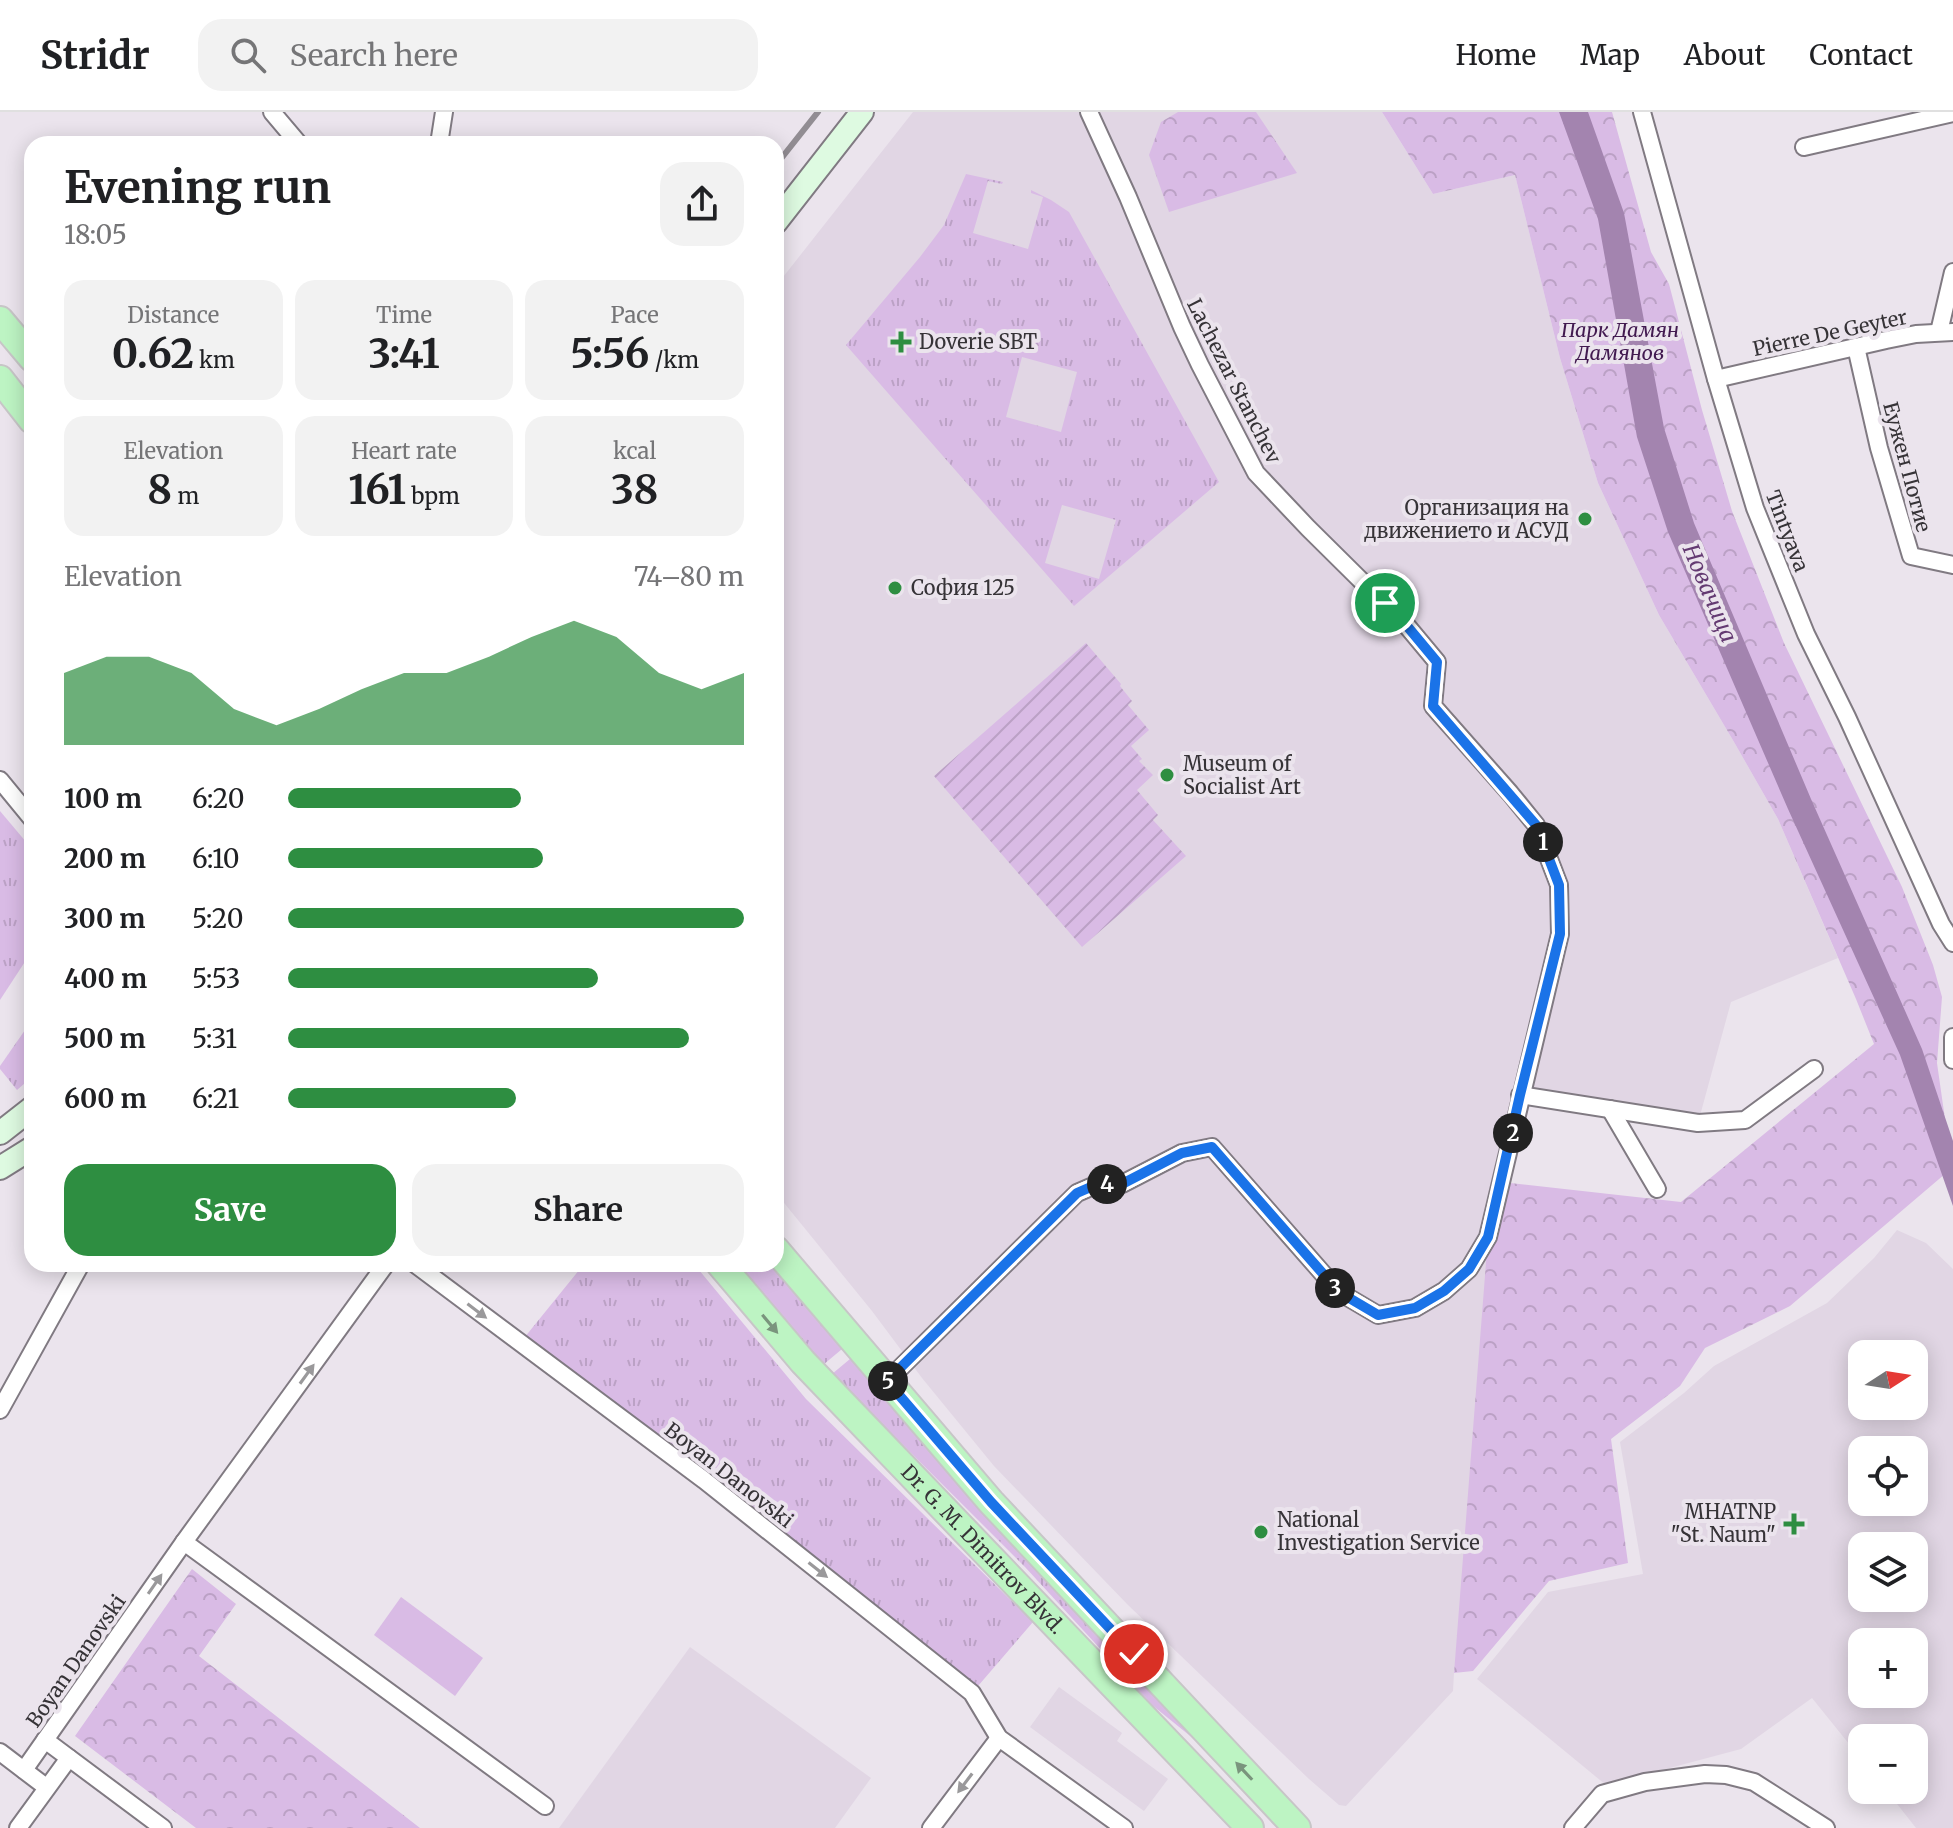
<!DOCTYPE html>
<meta charset="utf-8">
<style>
body{margin:0;font-family:Merriweather,serif;background:#f2f2f2;color:#202124;height:100vh;display:flex;flex-direction:column;font-size:30px;white-space:nowrap}
*{box-sizing:border-box;margin:0}
p{font-size:26px;color:#757577}
.icon{flex:none;width:44px;height:44px;fill:none;stroke:currentColor;stroke-width:2;stroke-linecap:round;stroke-linejoin:round}
.map{position:relative;flex:1;overflow:hidden}
.details{position:absolute;left:24px;top:24px;width:760px;height:1136px;display:flex;flex-direction:column;background:#fff;border-radius:24px;box-shadow:0 4px 20px #0003}
.details>*{flex:none}
.needle{width:52px;rotate:78deg}
.controls{position:absolute;left:1848px;top:1228px;display:grid;gap:16px}
.controls a{display:grid;place-items:center;width:80px;height:80px;border-radius:16px;background:#fff;box-shadow:0 4px 20px #0003;font-size:40px}
.pin{position:absolute;display:grid;place-items:center;width:68px;height:68px;color:#fff;margin:-34px;border:4px solid #fff;border-radius:50%;box-shadow:0 2px 8px #0007}
.km{position:absolute;width:40px;height:40px;margin:-20px;border-radius:50%;background:#222;color:#fff;font-size:22px;line-height:40px;text-align:center}
.round{display:grid;place-items:center;flex:none;width:84px;height:84px;border-radius:24px;background:#f2f2f2}
.headline{display:flex;align-items:center;justify-content:space-between;height:136px;padding:0 40px}
h1{font-size:44px;font-weight:700;line-height:60px}
.stats{display:grid;grid-template-columns:repeat(3,1fr);gap:12px;height:136px;padding:8px 40px}
.stats div{display:grid;align-content:center;border-radius:20px;background:#f2f2f2;text-align:center}
.stats b{font-size:40px;font-weight:700}
.stats small{font-size:22px;font-weight:400}
.stats p{font-size:22px}
.chart{height:224px;padding:16px 40px}
.chart p{display:flex;justify-content:space-between}
.chart svg{width:100%;height:144px;margin-top:8px;fill:#2e8e41;opacity:.7}
.primary-button{display:flex;gap:16px;margin-top:auto;padding:16px 40px}
.primary-button a{flex:1;height:92px;border-radius:24px;background:#2e8e41;color:#fff;font-size:32px;font-weight:700;line-height:92px;text-align:center}
.primary-button a+a{background:#f2f2f2;color:#202124}
ul{padding:0 40px;list-style:none;font-size:26px}
li{display:grid;grid-template-columns:128px 96px 1fr;align-items:center;height:60px}
li i{height:20px;border-radius:10px;background:#2e8e41}
header{display:flex;align-items:center;gap:48px;box-sizing:border-box;height:112px;padding:0 40px;background:#fff;border-bottom:2px solid #e0e0e0}
header strong{font-size:38px}
nav{display:flex;gap:44px;margin-inline-start:auto;font-size:28px}
.search{width:560px;height:72px;background:#f2f2f2;display:flex;align-items:center;gap:20px;box-sizing:border-box;padding:0 28px;border-radius:24px;color:#757577;font-size:30px}
.map>svg:first-child{display:block}
.built{fill:#e1d6e4;fill-rule:evenodd}
.grass{fill:url(#grass-tufts);fill-rule:evenodd}
.forest{fill:url(#forest-crowns)}
.garden{fill:url(#garden-furrows)}
.pitch{fill:#d9bbe5}
.water{fill:#a384af}
.lines{fill:none;stroke-linecap:round;stroke-linejoin:round}
.street-casing{stroke:#807a82;stroke-width:20}
.secondary-casing{stroke:#807a82;stroke-width:26}
.primary-casing{stroke:#c7c6c7;stroke-width:30}
.street{stroke:#fff;stroke-width:16}
.secondary{stroke:#defae1;stroke-width:22}
.primary{stroke:#bdf4c3;stroke-width:26}
.rail{stroke:#928d93;stroke-width:6}
.oneway{fill:#9a999b}
.oneway2{fill:#7a947d}
.route-casing{stroke:#fff;stroke-width:16}
.route{stroke:#1a73e8;stroke-width:10}
.poi-dot{fill:#2e8e41;stroke:#ebe4ed;stroke-width:3}
.labels{text-anchor:middle;stroke-width:8;stroke-linejoin:round;paint-order:stroke}
.park-label{font-size:20px;font-style:italic;fill:#421a50;stroke:#ebe4ed}
.street-label{font-size:20px;fill:#363337;stroke:#ebe4ed}
.poi-label{font-size:20px;fill:#363337;stroke:#ebe4ed;text-anchor:start}
.water-label{font-size:22px;font-style:italic;fill:#643a72;stroke:#ebe4ed}
</style>
<header>
<strong>Stridr</strong>
<div class="search"><svg class="icon" aria-label="search" viewBox="0 0 24 24"><circle cx="10" cy="10" r="6"/><path d="M15 15l6 6"/></svg>Search here</div>
<nav><a>Home</a><a>Map</a><a>About</a><a>Contact</a></nav>
</header>
<div class="map">
<svg width="1953" height="1716" viewBox="0 0 1953 1716">
<defs>
<pattern id="grass-tufts" width="24" height="20" patternUnits="userSpaceOnUse" patternTransform="scale(2)"><rect width="24" height="20" fill="#d9bbe5"/><path d="M3 7l-1-3M5 7V3M7 7l1-3M15 17l-1-3M17 17v-4M19 17l1-3" fill="none" stroke="#bba1c5"/></pattern>
<pattern id="forest-crowns" width="20" height="18" patternUnits="userSpaceOnUse" patternTransform="scale(2)"><rect width="20" height="18" fill="#d9bbe5"/><path d="M2 6a3 3 0 1 1 6 0M12 15a3 3 0 1 1 6 0" fill="none" stroke="#bba1c5"/></pattern>
<pattern id="garden-furrows" width="10" height="10" patternUnits="userSpaceOnUse" patternTransform="scale(2)"><rect width="10" height="10" fill="#d9bbe5"/><path d="M-1 1l2-2M0 10L10 0M9 11l2-2" fill="none" stroke="#bba1c5"/></pattern>
</defs>
<rect width="100%" height="100%" fill="#ebe4ed"/>
<g class="built">
<polygon points="913,0 1382,0 1433,82 1515,63 1560,246 1598,371 1659,503 1734,630 1778,707 1838,846 1731,890 1698,1011 1520,983 1512,1026 1454,1561 1453,1579 1346,1694 1339,1693 1309,1667 1128,1493 994,1354 922,1266 872,1199 776,1081 776,174"/>
<path d="M 1897,1118 L 1926,1131 L 1953,1157 L 1953,1716 L 1916,1716 L 1886,1678 L 1914,1678 L 1914,1626 L 1862,1626 L 1862,1648 L 1812,1586 L 1741,1637 L 1606,1673 L 1477,1567 L 1548,1480 L 1643,1462 L 1620,1330 L 1684,1281 L 1714,1254 L 1827,1191 L 1874,1146 ZM 1862,1242 L 1914,1242 L 1914,1294 L 1862,1294 ZM 1862,1338 L 1914,1338 L 1914,1390 L 1862,1390 ZM 1862,1434 L 1914,1434 L 1914,1486 L 1862,1486 ZM 1862,1530 L 1914,1530 L 1914,1582 L 1862,1582 Z"/>
<polygon points="690,1535 871,1666 835,1716 559,1716"/>
<polygon points="1059,1575 1122,1621 1117,1629 1168,1667 1144,1699 1030,1615"/>
</g>
<g class="grass">
<path d="M 966,62 L 1003,70 L 1002,72 L 988,69 L 973,121 L 1028,137 L 1043,85 L 1031,81 L 1031,78 L 1051,88 L 1069,100 L 1219,370 L 1074,494 L 846,233 L 920,145 L 944,113 ZM 1022,245 L 1077,260 L 1061,320 L 1006,305 ZM 1062,393 L 1116,408 L 1099,467 L 1045,451 Z"/>
<polygon points="0,699 32,737 32,839 0,888"/>
<polygon points="32,908 32,965 17,978 0,957 0,954"/>
<polygon points="584,1152 694,1152 806,1287 1033,1510 972,1581 520,1231"/>
<polygon points="733,1152 776,1152 848,1232 823,1253 765,1190"/>
<polygon points="856,1242 1205,1636 1152,1593 1025,1455 832,1262"/>
</g>
<g class="forest">
<polygon points="1178,0 1256,0 1297,61 1169,100 1149,43 1161,10"/>
<polygon points="1382,0 1612,0 1651,140 1669,172 1702,298 1732,399 1784,531 1902,775 1933,853 1942,885 1937,951 1952,1056 1790,1194 1705,1236 1680,1274 1611,1327 1628,1451 1549,1469 1473,1559 1454,1561 1488,1125 1501,1070 1681,1090 1874,932 1856,887 1778,707 1734,630 1659,503 1598,371 1560,246 1515,63 1433,82"/>
<polygon points="192,1457 236,1492 199,1544 420,1716 196,1716 75,1624"/>
</g>
<polygon class="garden" points="1086,531 1121,572 1120,574 1132,589 1128,593 1149,618 1131,634 1142,647 1139,649 1153,663 1137,678 1158,703 1153,708 1186,744 1082,835 934,664"/>
<polygon class="pitch" points="401,1485 483,1546 455,1584 374,1523"/>
<polygon class="water" points="1559,0 1588,0 1624,101 1664,316 1694,411 1811,687 1922,937 1953,1029 1953,1094 1900,943 1788,697 1668,420 1637,325 1598,107"/>
<g class="lines">
<g class="street-casing">
<g id="street">
<polyline points="272,0 299,32"/>
<polyline points="1642,0 1716,267 1755,396 1806,522 1847,605 1941,812 1953,831"/>
<polyline points="439,32 444,0"/>
<polyline points="1804,35 1953,1"/>
<polyline points="1939,220 1953,160"/>
<polyline points="1856,235 1879,336 1911,444 1953,453"/>
<polyline points="1716,267 1886,228 1916,222 1953,220"/>
<polyline points="0,668 32,707"/>
<polyline points="1953,925 1953,948"/>
<polyline points="1520,983 1698,1011 1745,1008 1814,957"/>
<polyline points="1610,997 1657,1077"/>
<polyline points="415,1152 704,1368 972,1581 999,1626 1124,1716"/>
<polyline points="887,1269 1077,1081 1100,1071 1122,1072 1182,1041 1212,1035 1339,1180 1378,1203 1415,1196 1444,1179 1469,1157 1488,1125 1560,822 1559,773 1536,713 1510,681 1433,594 1437,550 1407,514 1308,416 1256,361 1200,253 1182,215 1128,85 1089,0"/>
<polyline points="0,1298 81,1152"/>
<polyline points="184,1430 545,1694"/>
<polyline points="45,1628 163,1716"/>
<polyline points="0,1640 46,1675"/>
<polyline points="24,1658 184,1430 386,1152"/>
<polyline points="18,1716 69,1646"/>
<polyline points="931,1716 999,1626"/>
<polyline points="1573,1716 1602,1682 1645,1670 1705,1662 1726,1663 1754,1670 1826,1716"/>
</g>
</g>
<g class="secondary-casing">
<g id="secondary">
<polyline points="776,110 862,0"/>
<polyline points="0,1021 32,996"/>
<polyline points="0,1056 32,1036"/>
</g>
</g>
<g class="primary-casing">
<g id="primary">
<polyline points="0,208 32,246"/>
<polyline points="0,267 32,308"/>
<polyline points="776,1138 991,1390 1297,1716"/>
<path id="s1" d="M 720,1152 L 803,1250 L 1250,1716"/>
</g>
</g>
<use href="#street" class="street"/>
<use href="#secondary" class="secondary"/>
<use href="#primary" class="primary"/>
<polyline class="rail" points="776,53 818,0"/>
</g>
<defs><path id="oneway-solid" d="M-6-.8H1V-3.2L6.5 0L1 3.2V.8H-6Z" transform="scale(2)"/></defs>
<g class="oneway">
<use href="#oneway-solid" transform="translate(477 1199) rotate(37)"/>
<use href="#oneway-solid" transform="translate(307 1262) rotate(-54)"/>
<use href="#oneway-solid" transform="translate(818 1458) rotate(38)"/>
<use href="#oneway-solid" transform="translate(155 1472) rotate(-55)"/>
<use href="#oneway-solid" transform="translate(965 1671) rotate(127)"/>
</g>
<g class="oneway2">
<use href="#oneway-solid" transform="translate(770 1212) rotate(50)"/>
<use href="#oneway-solid" transform="translate(1244 1659) rotate(-133)"/>
</g>
<g class="lines">
<g class="route-casing">
<polyline id="route" points="1134,1542 991,1390 887,1269 1077,1081 1100,1071 1122,1072 1182,1041 1212,1035 1339,1180 1378,1203 1415,1196 1444,1179 1469,1157 1488,1125 1520,983 1560,822 1559,773 1536,713 1433,594 1437,550 1407,514 1385,491"/>
</g>
<use href="#route" class="route"/>
</g>
<g class="poi-dot">
<path d="M897 218h8v8h8v8h-8v8h-8v-8h-8v-8h8z"/>
<circle cx="1585" cy="407" r="8"/>
<circle cx="895" cy="476" r="8"/>
<circle cx="1167" cy="663" r="8"/>
<path d="M1790 1400h8v8h8v8h-8v8h-8v-8h-8v-8h8z"/>
<circle cx="1261" cy="1420" r="8"/>
</g>
<g class="labels">
<g class="park-label">
<text x="1620" y="225">Парк Дамян<tspan x="1620" dy="23">Дамянов</tspan></text>
</g>
<g class="street-label">
<text transform="translate(1830 221) rotate(-12)" y="7">Pierre De Geyter</text>
<text transform="translate(1234 269) rotate(63)" y="7">Lachezar Stanchev</text>
<text transform="translate(1907 355) rotate(75)" y="7">Еужен Потие</text>
<text transform="translate(1787 419) rotate(69)" y="7">Tintyava</text>
<text transform="translate(729 1363) rotate(38)" y="7">Boyan Danovski</text>
<text dy="7" stroke="none"><textPath href="#s1" startOffset="388">Dr. G. M. Dimitrov Blvd.</textPath></text>
<text transform="translate(76 1549) rotate(-55)" y="7">Boyan Danovski</text>
</g>
<g class="poi-label">
<text x="919" y="237">Doverie SBT</text>
<text x="1569" y="403" text-anchor="end">Организация на<tspan x="1569" dy="23">движението и АСУД</tspan></text>
<text x="911" y="483">София 125</text>
<text x="1183" y="659">Museum of<tspan x="1183" dy="23">Socialist Art</tspan></text>
<text x="1776" y="1407" text-anchor="end">MHATNP<tspan x="1776" dy="23">"St. Naum"</tspan></text>
<text x="1277" y="1415">National<tspan x="1277" dy="23">Investigation Service</tspan></text>
</g>
<g class="water-label">
<text transform="translate(1710 481) rotate(67)" y="8">Новачица</text>
</g>
</g>
</svg>
<div class="controls">
<a><svg class="needle" viewBox="-14 -14 28 28"><path d="M0-13l5 13h-10z" fill="#e53935"/><path d="M0 13l5-13h-10z" fill="#757577"/></svg></a>
<a><svg class="icon" aria-label="locate" viewBox="0 0 24 24"><circle cx="12" cy="12" r="6"/><path d="M12 2v4M12 18v4M2 12h4M18 12h4"/></svg></a>
<a><svg class="icon" aria-label="layers" viewBox="0 0 24 24"><path d="M12 4l9 5-9 5-9-5zM3 14l9 5 9-5"/></svg></a>
<a>+</a>
<a>−</a>
</div>
<div class="pin" style="left:1385px;top:491px;background:#1e9e55"><svg class="icon" aria-label="arrive" viewBox="0 0 24 24"><path d="M6 21V4h12l-3 4 3 4H6"/></svg></div>
<div class="pin" style="left:1134px;top:1542px;background:#d93025"><svg class="icon" aria-label="check" viewBox="0 0 24 24"><path d="M5 12l5 5 9-10"/></svg></div>
<b class="km" style="left:1543px;top:730px">1</b>
<b class="km" style="left:1513px;top:1021px">2</b>
<b class="km" style="left:1335px;top:1176px">3</b>
<b class="km" style="left:1107px;top:1072px">4</b>
<b class="km" style="left:888px;top:1269px">5</b>
<section class="details">
<div class="headline"><div><h1>Evening run</h1><p>18:05</p></div><a class="round"><svg class="icon" aria-label="share" viewBox="0 0 24 24"><path d="M12 15V3M7 8l5-5 5 5M5 13v7h14v-7"/></svg></a></div>
<div class="stats">
<div><p>Distance</p><b>0.62<small> km</small></b></div>
<div><p>Time</p><b>3:41</b></div>
<div><p>Pace</p><b>5:56<small> /km</small></b></div>
</div>
<div class="stats">
<div><p>Elevation</p><b>8<small> m</small></b></div>
<div><p>Heart rate</p><b>161<small> bpm</small></b></div>
<div><p>kcal</p><b>38</b></div>
</div>
<div class="chart"><p><span>Elevation</span>74–80 m</p>
<svg viewBox="0 0 160 44" preserveAspectRatio="none"><path d="M0 44V22L10 17L20 17L30 22L40 33L50 38L60 33L70 27L80 22L90 22L100 17L110 11L120 6L130 11L140 22L150 27L160 22V44z"/></svg>
</div>
<ul>
<li><b>100 m</b>6:20<i style="width:51%"></i></li>
<li><b>200 m</b>6:10<i style="width:56%"></i></li>
<li><b>300 m</b>5:20<i style="width:100%"></i></li>
<li><b>400 m</b>5:53<i style="width:68%"></i></li>
<li><b>500 m</b>5:31<i style="width:88%"></i></li>
<li><b>600 m</b>6:21<i style="width:50%"></i></li>
</ul>
<div class="primary-button"><a>Save</a><a>Share</a></div>
</section>
</div>
